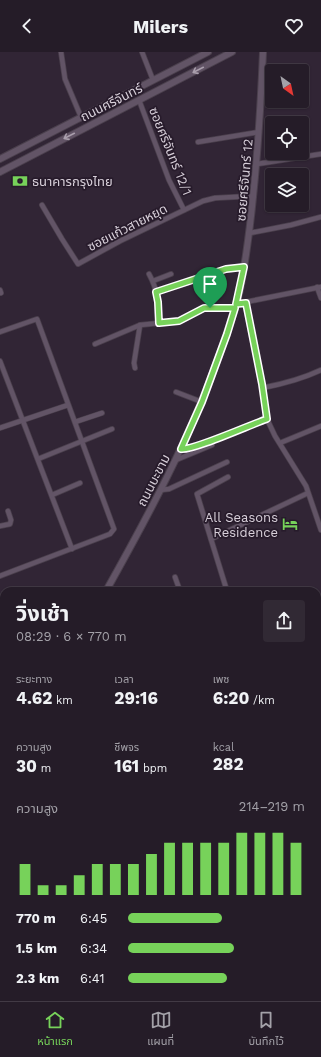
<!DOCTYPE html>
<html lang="th">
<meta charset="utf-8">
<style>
body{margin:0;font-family:"Work Sans","Noto Sans Thai",sans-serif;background:#312934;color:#f1f3f6;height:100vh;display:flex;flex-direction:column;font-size:15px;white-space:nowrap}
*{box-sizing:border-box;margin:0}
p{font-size:13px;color:#a3a1a8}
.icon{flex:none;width:22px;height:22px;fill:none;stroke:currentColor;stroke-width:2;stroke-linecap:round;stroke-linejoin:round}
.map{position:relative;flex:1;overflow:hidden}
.details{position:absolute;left:0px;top:535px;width:321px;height:414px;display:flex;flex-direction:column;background:#251c28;border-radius:12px 12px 0 0;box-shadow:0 1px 3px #0004,0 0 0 1px #423a45}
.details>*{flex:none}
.needle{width:26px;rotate:147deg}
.controls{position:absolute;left:265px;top:12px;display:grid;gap:8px}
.controls a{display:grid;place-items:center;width:44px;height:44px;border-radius:4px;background:#251c28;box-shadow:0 1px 3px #0004,0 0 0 1px #423a45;font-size:20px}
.pin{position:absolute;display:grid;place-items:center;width:34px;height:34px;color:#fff;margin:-41px -17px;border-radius:50% 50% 50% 0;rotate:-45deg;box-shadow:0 0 4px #0007}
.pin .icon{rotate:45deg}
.round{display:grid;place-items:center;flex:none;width:42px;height:42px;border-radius:4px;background:#312934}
.head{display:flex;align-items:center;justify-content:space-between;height:68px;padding:0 16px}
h1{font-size:22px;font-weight:700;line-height:30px}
.stats{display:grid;grid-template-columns:repeat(3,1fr);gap:6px;height:68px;padding:4px 16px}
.stats div{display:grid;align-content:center}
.stats b{font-size:17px;font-weight:700}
.stats small{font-size:11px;font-weight:400}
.stats p{font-size:11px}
.chart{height:112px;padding:8px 16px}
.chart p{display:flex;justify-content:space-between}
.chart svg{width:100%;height:72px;margin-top:4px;stroke:#77d25a;stroke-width:6}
ul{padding:0 16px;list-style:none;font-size:13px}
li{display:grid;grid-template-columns:64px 48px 1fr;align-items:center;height:30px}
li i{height:10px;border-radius:5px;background:#77d25a}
header{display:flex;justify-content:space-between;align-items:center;height:52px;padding:0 16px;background:#251c28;font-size:18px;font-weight:700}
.menu{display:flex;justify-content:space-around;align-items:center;height:56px;border-top:1px solid #423a45;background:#251c28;font-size:11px;color:#a3a1a8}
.menu a{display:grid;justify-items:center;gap:2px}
.menu .active{color:#77d25a}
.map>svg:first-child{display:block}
.green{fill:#4b3152}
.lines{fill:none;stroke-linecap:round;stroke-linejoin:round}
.street-casing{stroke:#4b404d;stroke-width:6}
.secondary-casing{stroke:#4b404d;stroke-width:8}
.primary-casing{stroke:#4b404d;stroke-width:8}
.street{stroke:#625466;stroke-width:4.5}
.secondary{stroke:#625466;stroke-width:6}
.primary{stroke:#ae81bb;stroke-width:7}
.oneway{stroke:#a99eac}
.route-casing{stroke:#fff;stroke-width:8}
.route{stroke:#77d25a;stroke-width:5}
.labels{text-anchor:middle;stroke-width:3.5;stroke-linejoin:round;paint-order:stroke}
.street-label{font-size:13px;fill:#d8d0da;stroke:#271b2b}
.poi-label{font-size:13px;fill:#d8d0da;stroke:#271b2b;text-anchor:start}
</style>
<header><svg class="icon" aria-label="back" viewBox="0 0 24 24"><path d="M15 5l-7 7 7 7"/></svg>Milers<svg class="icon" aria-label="heart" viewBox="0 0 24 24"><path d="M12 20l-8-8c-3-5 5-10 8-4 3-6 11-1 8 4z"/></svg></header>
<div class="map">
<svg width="321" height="949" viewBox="0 0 321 949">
<rect width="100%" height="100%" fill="#312535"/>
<polygon class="green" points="4,818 4,866 0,850 0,820"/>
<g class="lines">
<g class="street-casing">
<g id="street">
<polyline points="61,0 65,27 81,65"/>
<polyline points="142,0 153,28"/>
<polyline points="139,48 169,128 184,158"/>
<polyline points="198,90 259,80"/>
<polyline points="257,112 321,102"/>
<polyline points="42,153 62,187 78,212 120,189 203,149 215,146 253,144"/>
<polyline points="250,181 291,173 321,165"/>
<path d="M 149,222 C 158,238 159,253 159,271"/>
<polyline points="153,229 171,222"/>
<polyline points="317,235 321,246"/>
<polyline points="0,238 1,241"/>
<polyline points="156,240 226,217 244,215"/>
<polyline points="245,251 262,332 267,367 275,384 306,434 321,478"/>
<polyline points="236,252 321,235"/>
<polyline points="0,280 37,267 114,477 110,482 0,524"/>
<polyline points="95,292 140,273 179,269 204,256 235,256"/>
<polyline points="0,309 72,497"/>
<polyline points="135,316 134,311 140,273"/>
<path d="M 262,336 C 283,332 302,327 321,318"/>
<polyline points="176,340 202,350"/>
<polyline points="75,370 102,361"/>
<polyline points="0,376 68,353"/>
<polyline points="280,391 321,374"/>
<path d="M 181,397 C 192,399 252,372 267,367"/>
<polyline points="38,407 112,377"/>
<polyline points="176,408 212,393"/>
<polyline points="160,438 169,437 227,410"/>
<polyline points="52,443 80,431"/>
<polyline points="0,474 10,472 11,468 8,459"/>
<polyline points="211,487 308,441"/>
<polyline points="175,525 180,539"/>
<polyline points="227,539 197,442 228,425"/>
<polyline points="317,684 321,682"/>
<polyline points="317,718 321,717"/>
<polyline points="0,764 4,763"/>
<polyline points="0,794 4,793"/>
</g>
</g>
<g class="secondary-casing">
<g id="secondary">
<polyline points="0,107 208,0"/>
<polyline points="0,120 232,0"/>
<path d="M 106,539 C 148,464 189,388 218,307 C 226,284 234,261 240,238 C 246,207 250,176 253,145 C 258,97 261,49 263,0"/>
</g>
</g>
<g class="primary-casing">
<g id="primary">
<polyline points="317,551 321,549"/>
<polyline points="0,693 4,691"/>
<polyline points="0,703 4,702"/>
</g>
</g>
<use href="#street" class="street"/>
<use href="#secondary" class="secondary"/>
<use href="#primary" class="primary"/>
</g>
<defs><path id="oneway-shaft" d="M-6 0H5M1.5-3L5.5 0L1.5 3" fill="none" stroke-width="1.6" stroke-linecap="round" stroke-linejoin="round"/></defs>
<g class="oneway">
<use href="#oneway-shaft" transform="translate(198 18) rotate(153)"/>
<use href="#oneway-shaft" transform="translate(69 84) rotate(153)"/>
</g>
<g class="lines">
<g class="route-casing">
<path id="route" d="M 244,215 L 236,252 L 246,251 L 262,332 L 267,367 C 252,372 192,399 181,397 L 202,350 L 227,282 L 235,256 L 204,256 L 179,269 L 159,271 L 158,250 L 156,240 L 226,217 Z"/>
</g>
<use href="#route" class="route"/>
</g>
<defs>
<g id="bank-bare" transform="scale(1.2)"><path d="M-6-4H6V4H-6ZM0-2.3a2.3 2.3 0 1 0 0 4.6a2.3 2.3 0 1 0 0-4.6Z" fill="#77d25a" stroke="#271b2b" stroke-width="2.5" paint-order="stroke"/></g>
<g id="hotel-bare" transform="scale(1.2)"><path d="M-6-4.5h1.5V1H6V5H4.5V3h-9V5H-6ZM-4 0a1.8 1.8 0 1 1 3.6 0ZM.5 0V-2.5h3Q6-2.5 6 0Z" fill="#77d25a" stroke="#271b2b" stroke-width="2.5" paint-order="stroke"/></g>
</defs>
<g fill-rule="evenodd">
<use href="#bank-bare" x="20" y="129"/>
<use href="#hotel-bare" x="290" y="472"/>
</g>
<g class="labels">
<g class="street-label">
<text transform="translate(111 50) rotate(-27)" y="5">ถนนศรีจันทร์</text>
<text transform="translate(171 99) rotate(68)" y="5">ซอยศรีจันทร์ 12/1</text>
<text transform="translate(244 128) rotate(-85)" y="5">ซอยศรีจันทร์ 12</text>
<text transform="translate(127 175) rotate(-27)" y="5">ซอยแก้วสายหยุด</text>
<text transform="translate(153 428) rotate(-63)" y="5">ถนนบะขาม</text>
</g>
<g class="poi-label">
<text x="32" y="134">ธนาคารกรุงไทย</text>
<text x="278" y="470" text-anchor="end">All Seasons<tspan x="278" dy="15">Residence</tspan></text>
</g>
</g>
</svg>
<div class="controls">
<a><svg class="needle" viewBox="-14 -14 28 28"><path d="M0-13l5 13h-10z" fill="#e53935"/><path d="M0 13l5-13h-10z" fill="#a3a1a8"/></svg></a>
<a><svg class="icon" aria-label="locate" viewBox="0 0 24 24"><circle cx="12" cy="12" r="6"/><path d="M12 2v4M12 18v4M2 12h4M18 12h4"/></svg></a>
<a><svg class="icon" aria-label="layers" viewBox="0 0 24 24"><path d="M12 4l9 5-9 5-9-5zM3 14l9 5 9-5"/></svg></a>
</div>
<div class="pin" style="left:210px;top:256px;background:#1e9e55"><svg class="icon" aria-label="arrive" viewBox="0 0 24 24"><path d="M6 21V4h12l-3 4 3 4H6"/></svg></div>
<section class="details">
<div class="head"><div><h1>วิ่งเช้า</h1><p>08:29 · 6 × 770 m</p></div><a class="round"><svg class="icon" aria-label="share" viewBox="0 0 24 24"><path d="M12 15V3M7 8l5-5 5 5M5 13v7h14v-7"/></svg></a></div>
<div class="stats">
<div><p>ระยะทาง</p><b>4.62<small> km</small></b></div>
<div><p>เวลา</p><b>29:16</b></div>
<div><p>เพซ</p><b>6:20<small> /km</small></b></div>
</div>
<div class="stats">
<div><p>ความสูง</p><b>30<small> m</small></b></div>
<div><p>ชีพจร</p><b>161<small> bpm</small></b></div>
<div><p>kcal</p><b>282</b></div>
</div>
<div class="chart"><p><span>ความสูง</span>214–219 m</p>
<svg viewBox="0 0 160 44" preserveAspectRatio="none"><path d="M5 44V25M15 44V38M25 44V38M35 44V32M45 44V25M55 44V25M65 44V25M75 44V19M85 44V12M95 44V12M105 44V12M115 44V12M125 44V6M135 44V6M145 44V6M155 44V12"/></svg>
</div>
<ul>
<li><b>770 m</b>6:45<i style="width:53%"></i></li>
<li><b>1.5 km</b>6:34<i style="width:60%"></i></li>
<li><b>2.3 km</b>6:41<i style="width:56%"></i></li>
</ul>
</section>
</div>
<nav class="menu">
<a class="active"><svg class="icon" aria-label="home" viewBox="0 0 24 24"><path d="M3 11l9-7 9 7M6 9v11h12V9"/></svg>หน้าแรก</a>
<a><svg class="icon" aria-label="map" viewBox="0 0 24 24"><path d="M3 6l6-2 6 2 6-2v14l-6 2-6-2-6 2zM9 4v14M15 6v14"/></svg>แผนที่</a>
<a><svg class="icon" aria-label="saved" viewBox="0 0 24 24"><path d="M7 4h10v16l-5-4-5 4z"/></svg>บันทึกไว้</a>
</nav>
